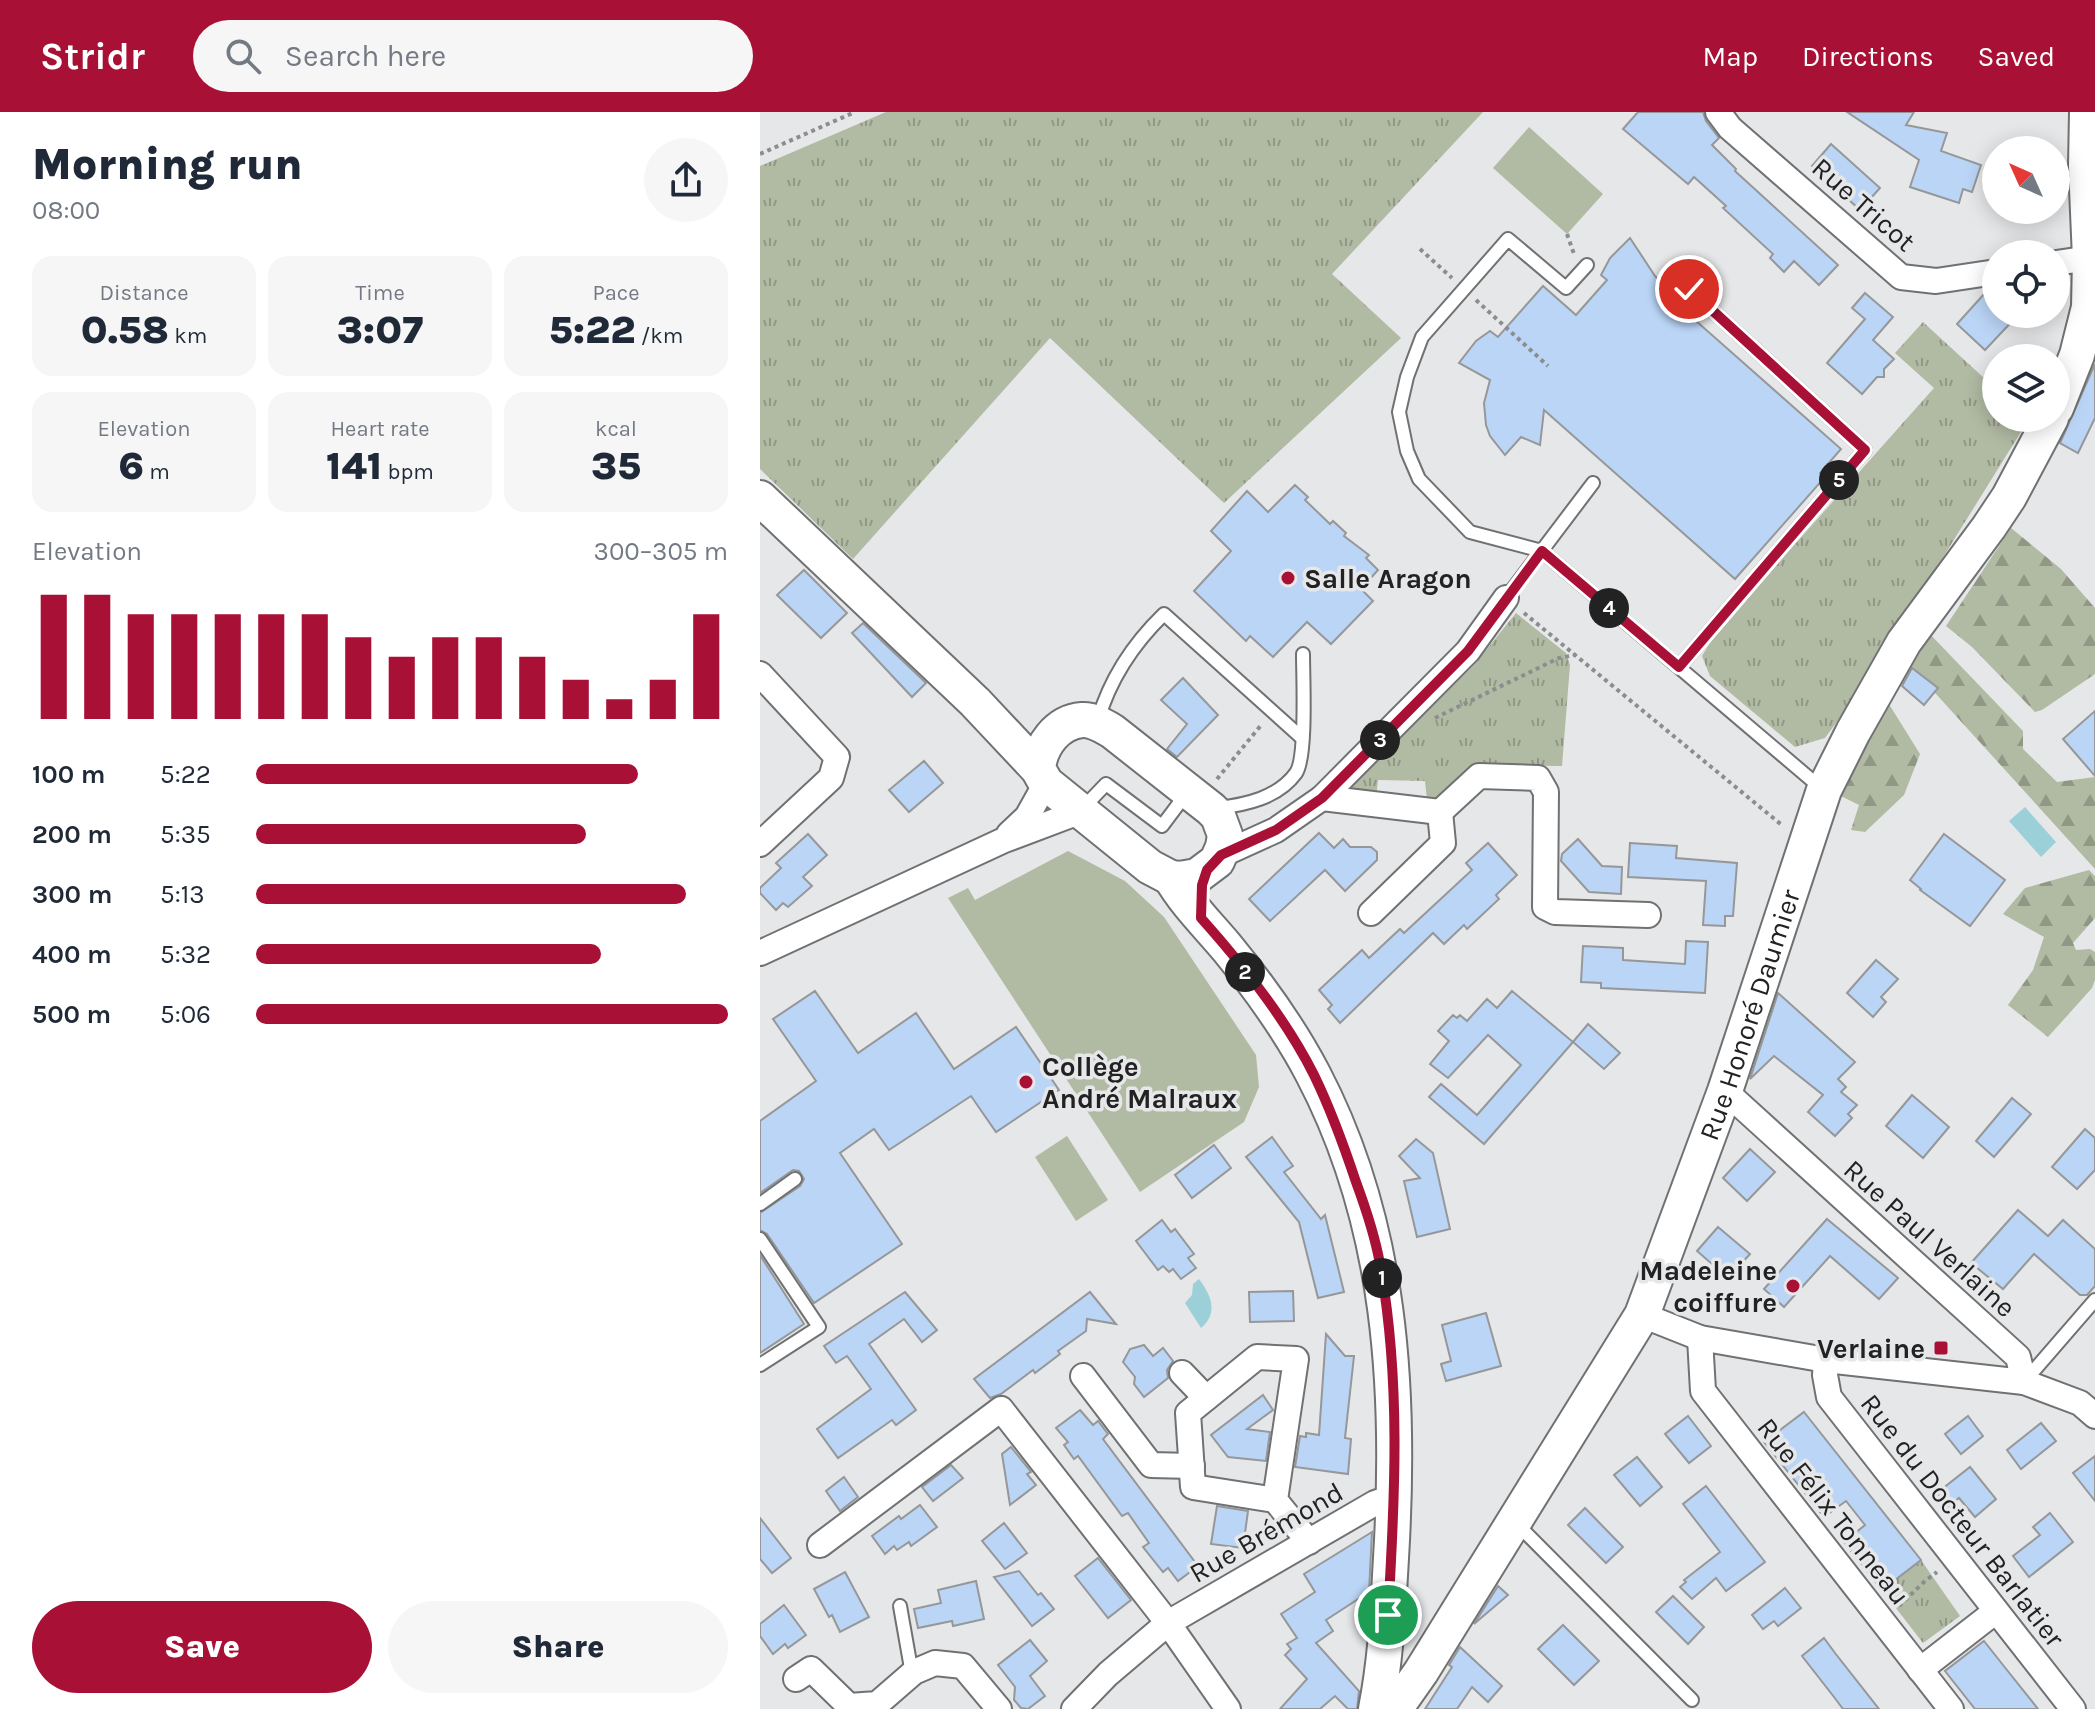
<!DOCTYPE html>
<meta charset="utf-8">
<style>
body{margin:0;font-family:Karla,sans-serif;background:#f6f6f7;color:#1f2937;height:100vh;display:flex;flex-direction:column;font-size:30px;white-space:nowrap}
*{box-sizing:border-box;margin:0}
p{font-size:26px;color:#747a83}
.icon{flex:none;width:44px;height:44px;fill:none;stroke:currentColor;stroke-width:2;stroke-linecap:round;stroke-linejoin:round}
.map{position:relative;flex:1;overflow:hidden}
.details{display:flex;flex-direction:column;background:#fff;width:760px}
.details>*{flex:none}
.needle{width:52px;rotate:315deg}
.buttons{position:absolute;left:1222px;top:24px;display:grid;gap:16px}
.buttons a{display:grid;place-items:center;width:88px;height:88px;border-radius:50%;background:#fff;box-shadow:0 4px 20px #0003;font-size:40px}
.pin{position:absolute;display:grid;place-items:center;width:68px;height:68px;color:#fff;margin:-34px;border:4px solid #fff;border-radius:50%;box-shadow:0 2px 8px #0007}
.km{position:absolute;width:40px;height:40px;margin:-20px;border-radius:50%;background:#222;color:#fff;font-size:22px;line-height:40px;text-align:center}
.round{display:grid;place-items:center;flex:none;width:84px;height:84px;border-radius:42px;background:#f6f6f7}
.overview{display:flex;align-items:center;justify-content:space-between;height:136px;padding:0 32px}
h1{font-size:44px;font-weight:800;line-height:60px}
.figures{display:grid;grid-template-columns:repeat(3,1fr);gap:12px;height:136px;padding:8px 32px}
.figures div{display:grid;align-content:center;border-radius:20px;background:#f6f6f7;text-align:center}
.figures b{font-size:40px;font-weight:800}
.figures small{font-size:22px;font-weight:400}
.figures p{font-size:22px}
.chart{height:224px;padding:16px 32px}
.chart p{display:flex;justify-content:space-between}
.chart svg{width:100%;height:144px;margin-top:8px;stroke:#a81036;stroke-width:6}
.primary-button{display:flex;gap:16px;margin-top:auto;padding:16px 32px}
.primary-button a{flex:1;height:92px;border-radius:48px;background:#a81036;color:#fff;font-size:32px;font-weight:800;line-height:92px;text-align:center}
.primary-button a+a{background:#f6f6f7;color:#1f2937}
ul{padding:0 32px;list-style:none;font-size:26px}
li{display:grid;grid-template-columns:128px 96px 1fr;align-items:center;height:60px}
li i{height:20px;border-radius:10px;background:#a81036}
header{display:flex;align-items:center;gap:48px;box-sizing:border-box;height:112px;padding:0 40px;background:#a81036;color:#fff}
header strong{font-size:38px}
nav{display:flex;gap:44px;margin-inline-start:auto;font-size:28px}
.search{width:560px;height:72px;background:#f6f6f7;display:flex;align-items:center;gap:20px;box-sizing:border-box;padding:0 28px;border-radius:44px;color:#747a83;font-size:30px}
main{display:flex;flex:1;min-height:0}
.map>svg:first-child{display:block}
.grass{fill:url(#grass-tufts)}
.forest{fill:url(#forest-firs)}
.pitch{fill:#b1baa3}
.water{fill:#9bd0d8}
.building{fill:#bbd5f7;stroke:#969799;stroke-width:2}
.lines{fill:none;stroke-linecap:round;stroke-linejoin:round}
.lane-casing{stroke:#707172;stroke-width:16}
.street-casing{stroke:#707172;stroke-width:28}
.secondary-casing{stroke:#707172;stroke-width:38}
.path{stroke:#8c8d8e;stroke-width:4;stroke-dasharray:4 4;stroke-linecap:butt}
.lane{stroke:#fff;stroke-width:12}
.street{stroke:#fff;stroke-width:24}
.secondary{stroke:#fff;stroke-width:34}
.route-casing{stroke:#fff;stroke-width:16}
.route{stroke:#a81036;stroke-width:10}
.poi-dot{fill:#a81036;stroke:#e6e7e8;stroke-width:3}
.labels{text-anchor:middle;stroke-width:7;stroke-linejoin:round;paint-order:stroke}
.street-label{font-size:28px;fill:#222223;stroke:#e6e7e8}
.poi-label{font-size:28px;font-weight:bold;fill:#222223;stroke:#e6e7e8;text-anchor:start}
</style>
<header>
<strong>Stridr</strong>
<div class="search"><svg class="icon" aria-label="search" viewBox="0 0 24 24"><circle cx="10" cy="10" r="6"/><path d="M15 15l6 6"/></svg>Search here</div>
<nav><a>Map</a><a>Directions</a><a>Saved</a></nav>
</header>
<main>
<section class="details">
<div class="overview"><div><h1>Morning run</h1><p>08:00</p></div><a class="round"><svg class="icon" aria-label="share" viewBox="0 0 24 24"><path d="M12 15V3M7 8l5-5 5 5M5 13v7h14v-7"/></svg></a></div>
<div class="figures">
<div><p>Distance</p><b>0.58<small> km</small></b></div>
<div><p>Time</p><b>3:07</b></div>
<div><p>Pace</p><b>5:22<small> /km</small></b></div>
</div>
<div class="figures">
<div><p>Elevation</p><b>6<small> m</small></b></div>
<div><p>Heart rate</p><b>141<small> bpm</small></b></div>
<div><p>kcal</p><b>35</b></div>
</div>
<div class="chart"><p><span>Elevation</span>300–305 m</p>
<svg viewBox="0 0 160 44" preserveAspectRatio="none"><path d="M5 44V6M15 44V6M25 44V12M35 44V12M45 44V12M55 44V12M65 44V12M75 44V19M85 44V25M95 44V19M105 44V19M115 44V25M125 44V32M135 44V38M145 44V32M155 44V12"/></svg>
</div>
<ul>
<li><b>100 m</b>5:22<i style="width:81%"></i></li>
<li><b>200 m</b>5:35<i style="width:70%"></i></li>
<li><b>300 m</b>5:13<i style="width:91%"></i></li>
<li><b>400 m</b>5:32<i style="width:73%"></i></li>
<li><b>500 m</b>5:06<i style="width:100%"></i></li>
</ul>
<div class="primary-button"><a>Save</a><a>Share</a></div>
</section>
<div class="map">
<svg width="1335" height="1597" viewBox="0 0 1335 1597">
<defs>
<pattern id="grass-tufts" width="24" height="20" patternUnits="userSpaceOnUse" patternTransform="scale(2)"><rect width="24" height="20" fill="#b1baa3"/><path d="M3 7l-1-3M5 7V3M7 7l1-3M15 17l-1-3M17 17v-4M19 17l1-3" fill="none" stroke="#909784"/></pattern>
<pattern id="forest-firs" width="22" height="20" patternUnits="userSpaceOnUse" patternTransform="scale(2)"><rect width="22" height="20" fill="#b1baa3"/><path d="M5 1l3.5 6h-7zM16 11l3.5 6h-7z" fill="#909784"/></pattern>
</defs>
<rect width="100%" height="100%" fill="#e6e7e8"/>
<g class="grass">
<polygon points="126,0 723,0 572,162 641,226 464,391 290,226 93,447 0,357 0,54"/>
<polygon points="1163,210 1236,277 1236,306 1269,307 1103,574 1065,626 1035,635 950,564 942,544 956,521 1174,276 1135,241"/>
<polygon points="756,501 806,541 810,553 802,654 718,653 682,683 667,688 665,669 618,668 616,686 592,684 587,675 714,553"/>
<polygon points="1161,1448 1200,1504 1163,1531 1122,1478"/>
</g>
<g class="forest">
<polygon points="1251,416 1301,457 1335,496 1335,562 1282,598 1275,600 1212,535 1186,514"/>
<polygon points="1167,519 1263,619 1263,637 1297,670 1335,665 1335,757 1147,550"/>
<polygon points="1127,589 1160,642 1144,683 1105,720 1091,718 1099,693 1079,683"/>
<polygon points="1329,758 1335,764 1335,806 1313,831 1316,838 1330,837 1335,840 1335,868 1332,876 1288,925 1248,893 1273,858 1284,825 1243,802 1265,776"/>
</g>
<g class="pitch">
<polygon points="769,15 843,82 807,122 733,56"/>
<polygon points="308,739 365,769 404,805 496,943 499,975 484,1010 380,1080 188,786 208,776 215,788"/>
<polygon points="307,1024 348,1088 316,1109 275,1045"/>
</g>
<g class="water">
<polygon points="1265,695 1296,730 1281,745 1249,709"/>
<path d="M 439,1167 C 451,1183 459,1201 441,1216 L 425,1191 L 432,1183 L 433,1172 Z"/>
</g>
<g class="building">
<polygon points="878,0 943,0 946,9 959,26 952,33 976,57 975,59 1078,153 1059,173 1034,149 1024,160 1010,146 1013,142 963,96 966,94 934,65 928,72 863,17"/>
<polygon points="1087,0 1154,0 1146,13 1187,21 1181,39 1221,53 1212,80 1203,77 1199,91 1150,75 1159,48"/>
<polygon points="1071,32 1120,76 1100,98 1052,54"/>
<polygon points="870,126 895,164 914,181 910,186 1081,337 1060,361 1065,365 975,467 784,298 780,333 761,325 745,343 730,324 726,313 724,291 730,268 699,251 716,229 730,219 738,225 783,174 816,203 847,168 841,163 850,146"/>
<polygon points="1105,181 1133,205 1113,228 1134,247 1124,257 1124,265 1117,265 1102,282 1067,251 1105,207 1092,196"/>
<polygon points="1225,181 1236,191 1236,202 1259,202 1225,238 1197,212"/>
<polygon points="1335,252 1335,306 1318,341 1300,331"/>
<polygon points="535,373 548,385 545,388 570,412 573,409 586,421 584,424 609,443 606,446 618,458 601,477 613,489 571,532 547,510 513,545 490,524 486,529 434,479 471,439 451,419 487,379 508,400"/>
<polygon points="44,458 87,501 61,526 17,483"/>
<polygon points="103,511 166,571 152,585 92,521"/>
<polygon points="1152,556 1178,576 1164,593 1142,574"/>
<polygon points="423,566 458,603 417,645 407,637 427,612 401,588"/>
<polygon points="1335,599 1335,664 1303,627"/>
<polygon points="164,649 183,671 149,700 129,678"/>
<polygon points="559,721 574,736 583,727 590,735 611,735 617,740 617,748 585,779 565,758 510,809 489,787"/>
<polygon points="48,722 67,743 43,765 52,774 28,795 23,791 16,798 0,781 0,776 21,756 16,751"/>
<polygon points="1184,722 1245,768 1210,814 1160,778 1161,777 1150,768"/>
<polygon points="818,727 842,754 862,755 861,782 829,780 801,749 802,742"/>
<polygon points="728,731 757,763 736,783 739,787 707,817 704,813 684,832 673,821 580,911 568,897 572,893 559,878 602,838 609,846 640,817 644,821 712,758 706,751"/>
<polygon points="870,731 917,734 916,746 977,751 973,804 965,804 965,814 943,813 946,769 868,765"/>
<polygon points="926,829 948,830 945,881 841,876 841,871 821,870 823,834 863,836 863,848 925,852"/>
<polygon points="1116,848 1138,867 1121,885 1126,890 1113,905 1087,881"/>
<polygon points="55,879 98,941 156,901 194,957 256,915 299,978 236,1020 211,984 129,1038 114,1017 80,1041 142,1132 54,1191 7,1122 0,1118 0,1101 40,1074 44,1067 39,1059 33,1058 0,1081 0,1009 56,969 13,907"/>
<polygon points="752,879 813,930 724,1032 669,985 681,972 717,1003 761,953 728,923 688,966 670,952 689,929 678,919 693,903 697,906 700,903 707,909 727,887 737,896"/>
<polygon points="1018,881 1095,950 1078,967 1086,975 1081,980 1097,993 1088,1002 1092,1006 1075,1024 1048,1000 1063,983 1014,944 990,967"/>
<polygon points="828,912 860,941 844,957 813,930"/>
<polygon points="1152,983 1189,1015 1163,1046 1126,1014"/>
<polygon points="1252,986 1271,1002 1234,1045 1216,1029"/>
<polygon points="1325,1017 1335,1026 1335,1058 1317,1077 1292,1055"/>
<polygon points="512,1025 533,1054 524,1060 561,1107 565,1103 584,1180 558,1186 539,1110 486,1045"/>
<polygon points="656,1027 673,1041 690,1117 657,1125 644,1069 660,1066 639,1044"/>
<polygon points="454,1033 471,1056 432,1086 415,1063"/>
<polygon points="990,1037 1015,1060 987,1089 963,1066"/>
<polygon points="1258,1098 1288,1124 1303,1108 1335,1137 1335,1174 1327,1183 1320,1183 1274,1142 1243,1177 1211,1151"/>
<polygon points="1067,1107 1138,1166 1119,1187 1070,1144 1024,1195 1004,1177"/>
<polygon points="402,1108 411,1120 415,1117 434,1142 428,1146 436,1156 421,1167 413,1157 409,1160 403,1154 398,1158 376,1129"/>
<polygon points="958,1115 990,1142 968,1166 937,1139"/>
<polygon points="0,1143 44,1212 0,1241"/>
<polygon points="533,1179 534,1209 490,1210 489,1180"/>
<polygon points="145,1180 177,1218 162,1230 144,1207 109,1232 156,1298 136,1313 132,1308 78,1346 57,1317 111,1277 87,1244 76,1251 64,1234"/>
<polygon points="330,1180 356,1212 327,1207 326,1219 298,1239 300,1242 275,1261 273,1258 241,1282 230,1286 214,1267"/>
<polygon points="726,1201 741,1254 686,1269 681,1252 691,1249 682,1213"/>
<polygon points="566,1222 585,1244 594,1244 585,1326 591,1327 588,1362 535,1355 540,1324 546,1325 546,1321 559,1323"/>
<polygon points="384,1233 393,1244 403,1236 413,1249 407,1258 408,1266 384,1285 374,1272 375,1265 363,1250 370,1237"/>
<polygon points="503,1283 513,1298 487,1317 510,1320 506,1349 468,1345 451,1323"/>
<polygon points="320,1298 333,1313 338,1309 348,1322 343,1327 438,1454 418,1469 408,1456 403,1460 383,1435 389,1431 368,1401 362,1404 318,1344 314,1347 304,1333 308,1330 296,1316"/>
<polygon points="1044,1300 1161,1448 1122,1478 1084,1430 1105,1413 1086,1389 1064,1405 1004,1330"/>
<polygon points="928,1304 951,1334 929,1351 905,1322"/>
<polygon points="1208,1304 1223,1324 1201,1342 1185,1322"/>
<polygon points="1281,1311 1296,1329 1261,1357 1247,1338"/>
<polygon points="251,1335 271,1360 267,1362 276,1373 250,1393 242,1342"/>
<polygon points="1335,1344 1335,1389 1313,1361"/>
<polygon points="877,1345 902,1375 880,1394 854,1363"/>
<polygon points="191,1353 203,1366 173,1389 162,1375"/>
<polygon points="1210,1355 1236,1387 1215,1405 1199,1386 1188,1395 1177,1381"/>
<polygon points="84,1365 98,1385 80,1399 66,1379"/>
<polygon points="946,1374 1005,1450 966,1479 956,1466 932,1487 920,1475 926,1470 924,1468 960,1440 923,1392"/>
<polygon points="160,1393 177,1415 151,1434 149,1430 137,1438 134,1434 125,1442 112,1424 139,1404 141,1407"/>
<polygon points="457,1394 488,1399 483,1436 451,1432"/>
<polygon points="825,1396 863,1435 846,1451 808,1413"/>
<polygon points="1290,1401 1313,1430 1269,1465 1253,1444 1280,1423 1273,1415"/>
<polygon points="0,1406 31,1446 12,1461 0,1447"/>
<polygon points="244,1411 267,1441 245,1457 222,1429"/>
<polygon points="612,1420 609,1480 566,1508 573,1519 556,1531 599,1579 597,1597 588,1597 575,1584 560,1597 520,1597 547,1567 525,1543 531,1537 527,1532 537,1526 521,1502 555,1480 544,1462"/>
<polygon points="338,1446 371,1488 348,1506 315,1464"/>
<polygon points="259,1459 278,1483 281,1481 294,1497 272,1514 234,1465"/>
<polygon points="85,1460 109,1505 80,1520 72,1503 69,1505 54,1477"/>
<polygon points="216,1469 224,1507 193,1514 192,1509 158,1516 154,1497 181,1491 178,1478"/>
<polygon points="738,1474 748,1483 714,1512"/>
<polygon points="1025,1476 1041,1496 1018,1514 1014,1509 1003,1517 992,1503"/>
<polygon points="913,1484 944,1515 928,1532 896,1500"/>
<polygon points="24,1493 46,1523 28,1536 25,1532 13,1542 0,1524 0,1512"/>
<polygon points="803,1513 839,1549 814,1573 778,1537"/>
<polygon points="1064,1526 1075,1541 1119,1597 1083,1597 1074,1585 1042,1544"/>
<polygon points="270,1528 287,1549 270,1564 285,1584 268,1597 261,1596 254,1588 255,1575 238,1553"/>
<polygon points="1224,1529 1243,1553 1278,1597 1215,1597 1185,1559"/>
<polygon points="700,1535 742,1574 728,1590 712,1575 697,1597 665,1597 692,1555 689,1553"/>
</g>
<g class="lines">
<g class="lane-casing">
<g id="lane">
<polyline points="827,153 806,176 748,127 662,225 647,265 639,300 647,339 659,367 710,420 782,439 1061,676"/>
<polyline points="746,486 833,371"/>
<polyline points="919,555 1105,338 929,177"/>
<path d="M 338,608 C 350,567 373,532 404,502 L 542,626"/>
<path d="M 457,696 C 485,693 518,686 536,661 C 547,645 543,565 543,542"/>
<polyline points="321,698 346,672 402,714 426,682"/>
<polyline points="0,1092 35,1067"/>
<polyline points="0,1127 59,1215 0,1253"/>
<polyline points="1264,1270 1335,1188"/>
<polyline points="756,1411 932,1588"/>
<polyline points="140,1494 152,1562"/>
</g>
</g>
<g class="street-casing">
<g id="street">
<polyline points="958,0 970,16 1141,165 1176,169 1236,160"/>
<polyline points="1296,151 1330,146"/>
<polyline points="0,562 77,645 71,666 0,732"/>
<polyline points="562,686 680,700 719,664 778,666 786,680 785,795 795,800 888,803"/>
<polyline points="249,722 267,705 286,671"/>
<polyline points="461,743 516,718 562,686 708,539 746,486"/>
<polyline points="611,801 683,731 680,700"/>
<polyline points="0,841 242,729 319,700"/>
<polyline points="965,979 1258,1245 1264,1270"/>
<polyline points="882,1203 940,1226 1066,1248 1264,1270 1320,1291 1335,1304"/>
<polyline points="940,1226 943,1279 1191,1597"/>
<polyline points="1066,1248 1065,1263 1069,1285 1313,1597"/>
<polyline points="422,1261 446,1286"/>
<polyline points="323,1264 391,1353 432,1354"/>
<polyline points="515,1388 433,1375 428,1301 497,1245 536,1247 515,1388 549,1430"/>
<polyline points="60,1433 241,1297 408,1511 468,1597"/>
<polyline points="1160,1558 1236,1499"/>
<polyline points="36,1567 51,1557 89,1594 117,1592 154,1560 175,1551 203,1554 239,1597"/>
<polyline points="314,1597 348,1562 408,1511 615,1391 635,1384"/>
</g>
</g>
<g class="secondary-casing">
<g id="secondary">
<polyline points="1296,296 1317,243 1329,195 1330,146 1326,54 1327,0"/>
<path d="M 0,386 L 215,590 L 278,657 L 286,671 L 390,755 L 411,766 L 420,767 L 437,764 L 457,749 L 463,735 L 465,723 L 458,704 L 451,697 L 352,619 C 343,614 333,607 322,608 C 297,610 280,634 278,657"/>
<path d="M 411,766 C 426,792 449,814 468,837 C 499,875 530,918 553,962 C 632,1113 641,1280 631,1446 C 628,1497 626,1547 616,1597"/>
<path id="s1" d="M 635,1597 L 661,1560 L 882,1203 L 965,979 L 1064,678 L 1093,620 L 1144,530 L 1229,415 L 1249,385 L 1291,306"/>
</g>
</g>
<g class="path">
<polyline points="0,42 95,0"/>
<polyline points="807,122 814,142"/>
<polyline points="660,137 692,166"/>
<polyline points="716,188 788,254"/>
<polyline points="764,501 1023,714"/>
<polyline points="675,606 799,546 815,543"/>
<polyline points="457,667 502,612"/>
<polyline points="1139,1494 1165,1469 1177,1460"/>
</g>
<use href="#lane" class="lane"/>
<use href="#street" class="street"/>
<use href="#secondary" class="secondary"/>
</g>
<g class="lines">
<g class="route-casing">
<path id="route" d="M 628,1503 C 635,1386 641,1268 620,1152 C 615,1124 606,1097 596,1070 C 584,1034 571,998 554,963 C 526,907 483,853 441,806 L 442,773 L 447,758 L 461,743 L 516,718 L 562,686 L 708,539 L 782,439 L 919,555 L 1105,338 L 929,177"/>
</g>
<use href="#route" class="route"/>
</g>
<g class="poi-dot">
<circle cx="528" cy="466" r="8"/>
<circle cx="266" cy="970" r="8"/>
<circle cx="1033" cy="1174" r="8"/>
<rect x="1173" y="1228" width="16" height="16" rx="4"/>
</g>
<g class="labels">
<g class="street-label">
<text transform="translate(1104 92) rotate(41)" y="10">Rue Tricot</text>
<text dy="10" stroke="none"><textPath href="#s1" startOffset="784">Rue Honoré Daumier</textPath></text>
<text transform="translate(1170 1126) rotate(42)" y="10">Rue Paul Verlaine</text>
<text transform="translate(1074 1399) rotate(52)" y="10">Rue Félix Tonneau</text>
<text transform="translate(1203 1408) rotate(52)" y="10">Rue du Docteur Barlatier</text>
<text transform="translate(506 1420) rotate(-30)" y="10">Rue Brémond</text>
</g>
<g class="poi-label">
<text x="544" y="476">Salle Aragon</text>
<text x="282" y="964">Collège<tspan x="282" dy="32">André Malraux</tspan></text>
<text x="1017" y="1168" text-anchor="end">Madeleine<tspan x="1017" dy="32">coiffure</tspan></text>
<text x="1165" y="1246" text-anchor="end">Verlaine</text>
</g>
</g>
</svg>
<div class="buttons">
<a><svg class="needle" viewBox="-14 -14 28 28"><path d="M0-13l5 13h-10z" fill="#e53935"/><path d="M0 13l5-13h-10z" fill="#747a83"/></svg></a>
<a><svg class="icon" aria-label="locate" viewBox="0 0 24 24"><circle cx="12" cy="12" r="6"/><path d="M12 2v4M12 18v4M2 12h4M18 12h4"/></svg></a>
<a><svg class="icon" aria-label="layers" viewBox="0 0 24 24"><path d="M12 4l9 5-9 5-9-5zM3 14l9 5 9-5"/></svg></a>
</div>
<div class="pin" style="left:628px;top:1503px;background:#1e9e55"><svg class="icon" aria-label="arrive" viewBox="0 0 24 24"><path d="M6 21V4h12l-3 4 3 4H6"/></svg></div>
<div class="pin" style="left:929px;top:177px;background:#d93025"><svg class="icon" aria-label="check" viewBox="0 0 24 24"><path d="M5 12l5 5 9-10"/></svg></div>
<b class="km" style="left:622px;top:1166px">1</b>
<b class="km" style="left:485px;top:860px">2</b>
<b class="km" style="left:620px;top:628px">3</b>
<b class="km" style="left:849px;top:496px">4</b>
<b class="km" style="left:1079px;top:368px">5</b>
</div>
</main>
